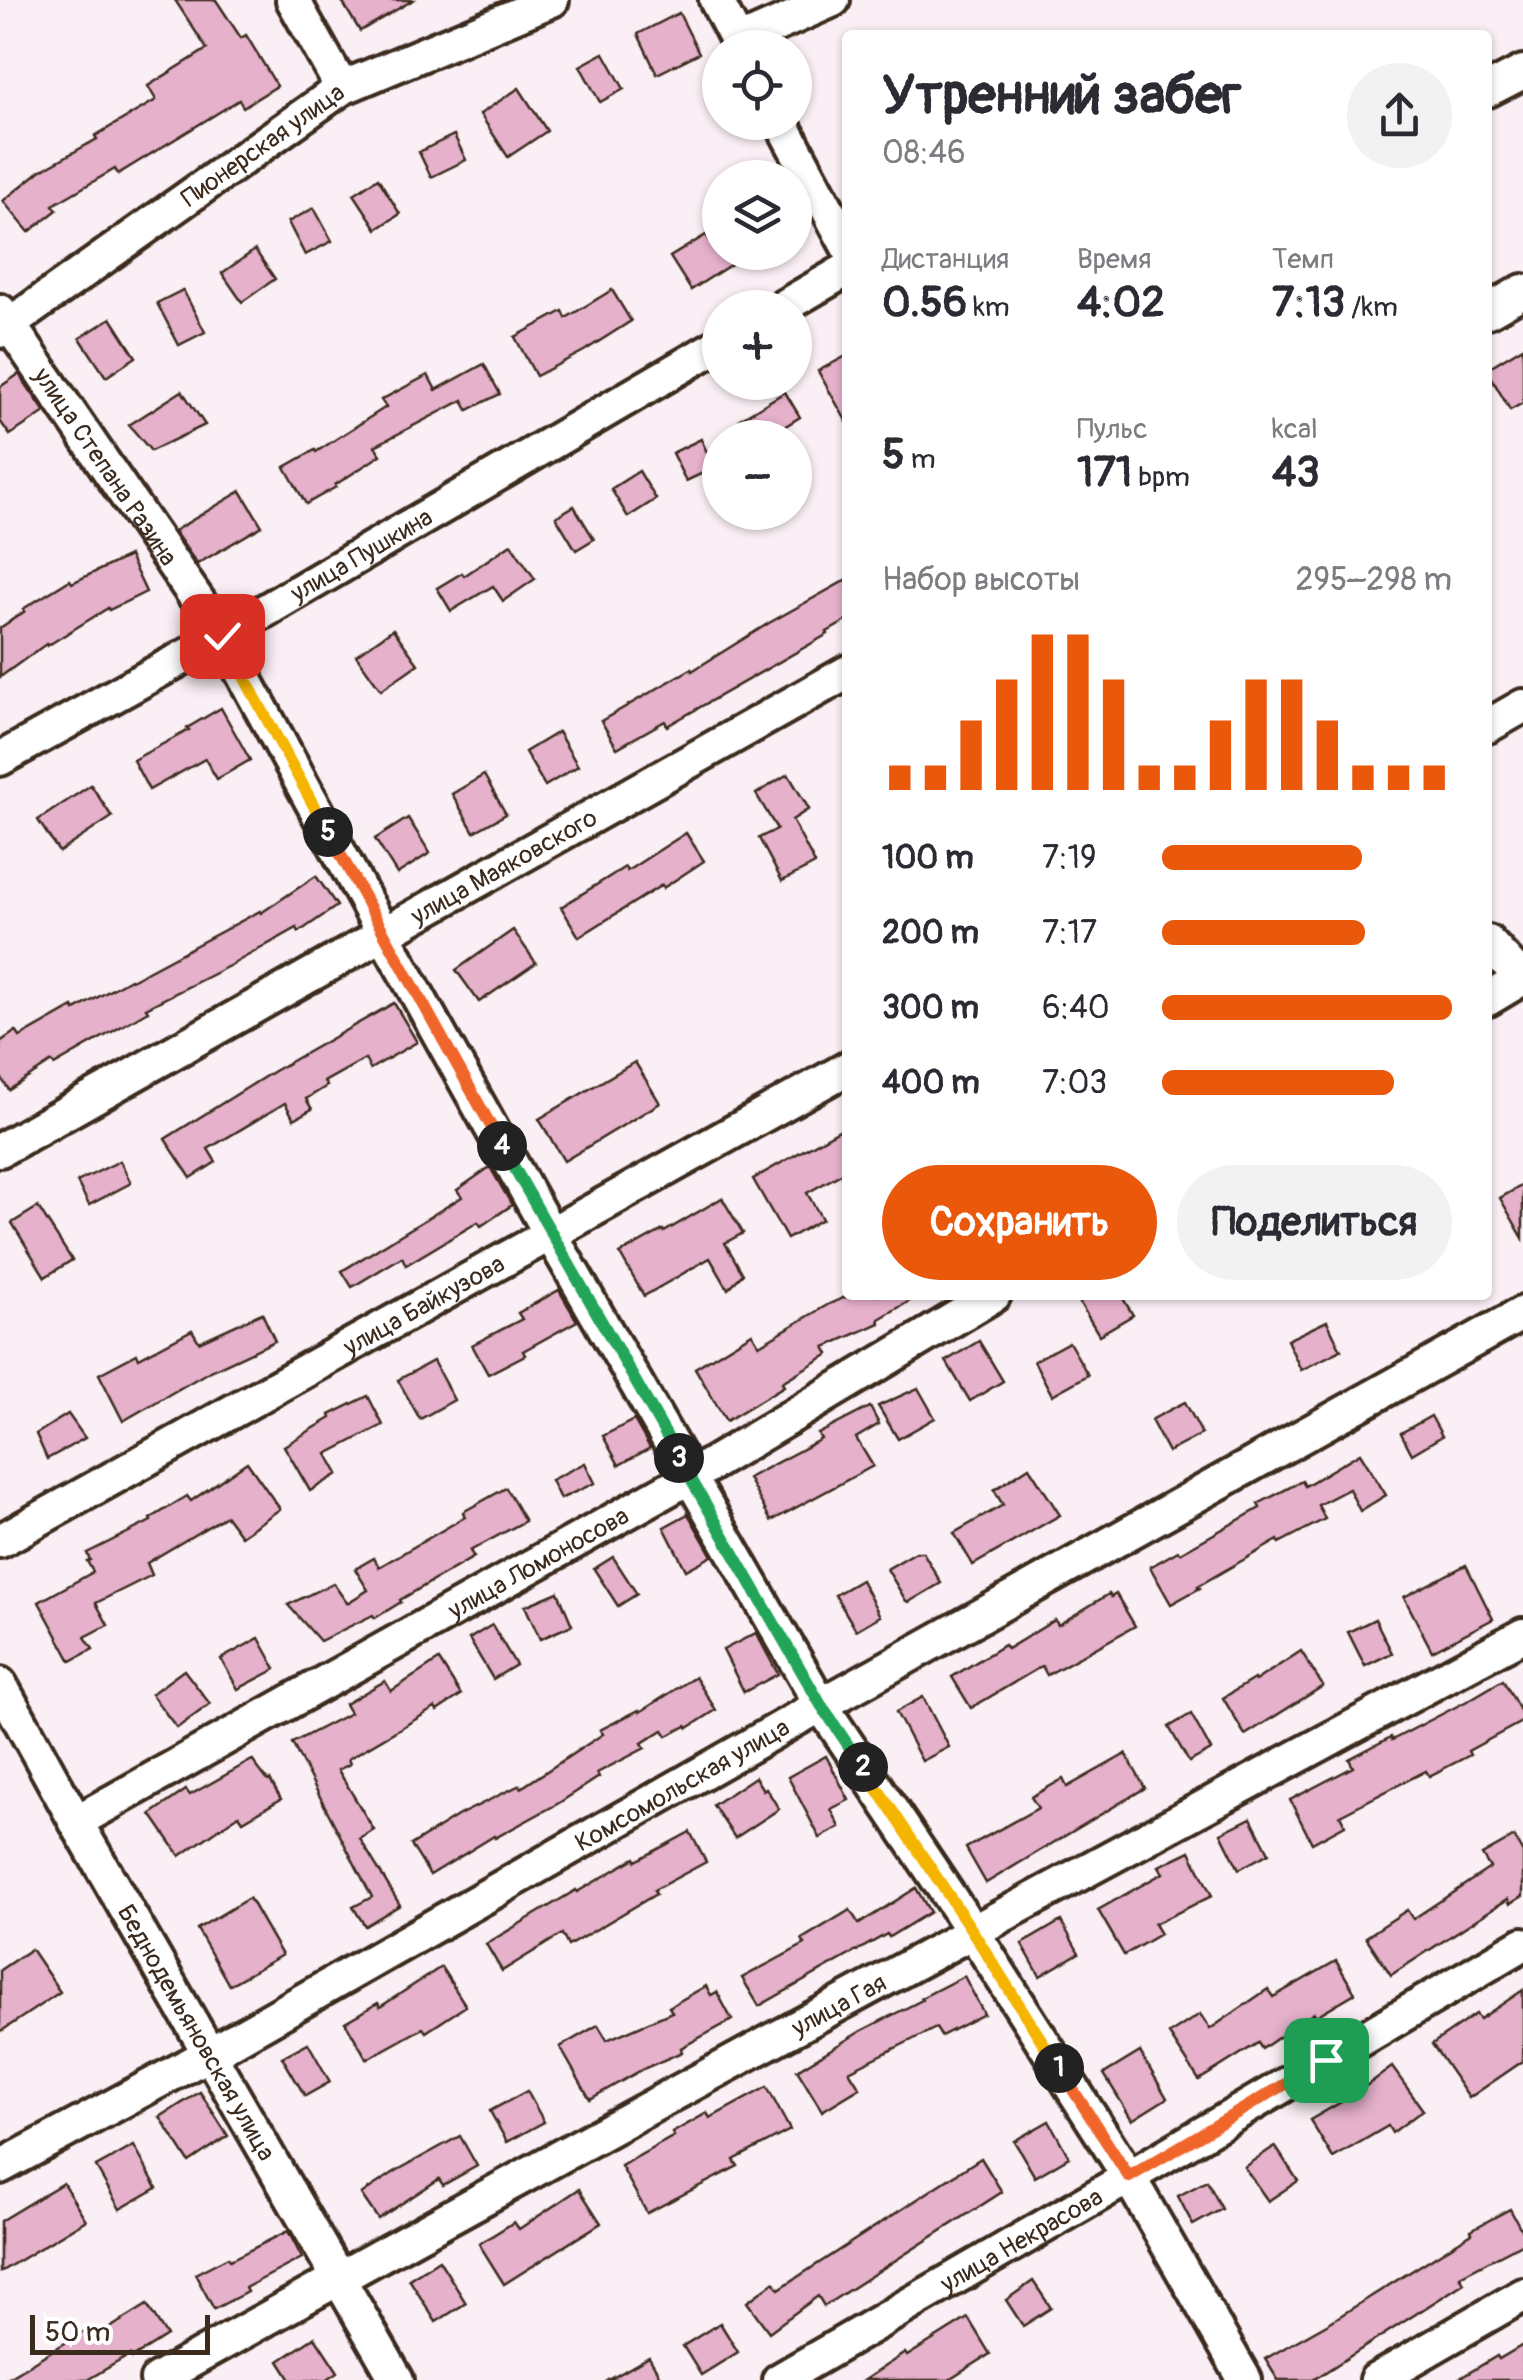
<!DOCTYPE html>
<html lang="ru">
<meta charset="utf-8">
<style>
body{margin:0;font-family:Pangolin,sans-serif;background:#f2f2f3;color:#2b2b33;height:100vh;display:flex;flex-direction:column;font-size:38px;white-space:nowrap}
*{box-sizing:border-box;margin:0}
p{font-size:32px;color:#7c7c81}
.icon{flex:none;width:55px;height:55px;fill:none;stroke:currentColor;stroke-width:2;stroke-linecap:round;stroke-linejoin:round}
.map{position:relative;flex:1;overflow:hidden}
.details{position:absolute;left:842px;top:30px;width:650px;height:1270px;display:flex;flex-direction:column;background:#fff;border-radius:10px;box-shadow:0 2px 8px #0004}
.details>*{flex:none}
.buttons{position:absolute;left:702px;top:30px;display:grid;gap:20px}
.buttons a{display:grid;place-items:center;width:110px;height:110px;border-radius:50%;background:#fff;box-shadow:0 2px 8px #0004;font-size:50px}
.scale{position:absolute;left:30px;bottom:25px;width:180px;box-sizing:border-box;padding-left:10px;border:5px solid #3b2a1e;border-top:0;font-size:28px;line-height:35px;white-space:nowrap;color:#3b2a1e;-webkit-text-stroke:8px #fff;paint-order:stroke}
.pin{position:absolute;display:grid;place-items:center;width:85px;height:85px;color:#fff;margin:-42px;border-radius:20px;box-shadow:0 5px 15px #0006}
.km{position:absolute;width:50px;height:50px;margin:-25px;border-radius:50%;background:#222;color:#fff;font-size:28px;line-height:50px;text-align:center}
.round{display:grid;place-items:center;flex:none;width:105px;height:105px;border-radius:52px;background:#f2f2f3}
.summary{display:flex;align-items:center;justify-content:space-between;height:170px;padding:0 40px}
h1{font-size:55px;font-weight:800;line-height:75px}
.metrics{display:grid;grid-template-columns:repeat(3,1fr);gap:15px;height:170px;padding:10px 40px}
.metrics div{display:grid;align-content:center}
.metrics b{font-size:42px;font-weight:800}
.metrics small{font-size:28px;font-weight:400}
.metrics p{font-size:28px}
.chart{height:280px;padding:20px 40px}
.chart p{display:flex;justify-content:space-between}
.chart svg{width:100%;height:180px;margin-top:10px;stroke:#ea580c;stroke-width:6}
.action{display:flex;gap:20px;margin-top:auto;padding:20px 40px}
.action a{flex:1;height:115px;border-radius:60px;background:#ea580c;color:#fff;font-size:40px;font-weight:800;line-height:115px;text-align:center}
.action a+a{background:#f2f2f3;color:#2b2b33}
ul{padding:0 40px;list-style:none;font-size:32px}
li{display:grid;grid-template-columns:160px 120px 1fr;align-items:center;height:75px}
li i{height:25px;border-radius:12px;background:#ea580c}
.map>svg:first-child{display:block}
.building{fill:#e6b1cb;stroke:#3b2a1e;stroke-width:2.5}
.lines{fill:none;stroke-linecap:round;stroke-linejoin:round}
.minor-casing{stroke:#3b2a1e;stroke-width:40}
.minor{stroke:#fff;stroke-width:32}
.split-1-casing{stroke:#fff;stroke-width:20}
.split-2-casing{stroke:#fff;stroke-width:20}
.split-3-casing{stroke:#fff;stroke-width:20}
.split-4-casing{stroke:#fff;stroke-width:20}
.split-5-casing{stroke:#fff;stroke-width:20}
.split-6-casing{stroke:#fff;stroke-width:20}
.split-1{stroke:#f0652b;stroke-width:12}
.split-2{stroke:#f5b400;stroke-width:12}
.split-3{stroke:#22a559;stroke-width:12}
.split-4{stroke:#22a559;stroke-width:12}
.split-5{stroke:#f0652b;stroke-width:12}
.split-6{stroke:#f5b400;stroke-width:12}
.labels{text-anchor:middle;stroke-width:10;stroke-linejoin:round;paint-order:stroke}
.street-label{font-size:25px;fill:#3b2a1e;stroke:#fff}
</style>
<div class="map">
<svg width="1523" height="2380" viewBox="0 0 1523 2380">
<rect width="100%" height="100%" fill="#faeff5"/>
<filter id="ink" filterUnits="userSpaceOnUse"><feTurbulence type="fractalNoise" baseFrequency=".01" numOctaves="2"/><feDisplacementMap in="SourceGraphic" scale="20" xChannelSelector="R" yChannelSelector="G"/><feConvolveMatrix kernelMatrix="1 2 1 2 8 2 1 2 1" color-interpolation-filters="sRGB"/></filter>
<g filter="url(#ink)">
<g class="building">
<polygon points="175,0 216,0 241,38 246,35 277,86 243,107 239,100 118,174 115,169 53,205 57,210 29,232 3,201 40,171 97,139 95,136 156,100 148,86 207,49"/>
<polygon points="341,0 413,0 360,31"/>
<polygon points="679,13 699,53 657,74 638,34"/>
<polygon points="604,53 624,89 600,102 580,66"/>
<polygon points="519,88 547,131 508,157 480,114"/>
<polygon points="454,135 466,160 431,177 419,152"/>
<polygon points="378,178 400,214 377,229 354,194"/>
<polygon points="314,208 332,241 305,255 288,222"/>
<polygon points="706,235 718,252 750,252 691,290 670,257"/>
<polygon points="255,250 275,279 242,302 222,273"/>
<polygon points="183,290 205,332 179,345 157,303"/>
<polygon points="612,290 631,321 584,351 536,376 515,337 563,311 566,318"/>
<polygon points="111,318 136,357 106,377 80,338"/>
<polygon points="1523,347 1523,403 1510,410 1488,372 1488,368"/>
<polygon points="848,355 848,424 818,371"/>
<polygon points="484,364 500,394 468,410 463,400 375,446 381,455 335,485 336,487 306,504 285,467 315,450 316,452 386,407 381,400 428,375 436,390"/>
<polygon points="19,374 45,412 10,435 0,421 0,387"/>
<polygon points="182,391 205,425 151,451 129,425"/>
<polygon points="785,392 800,417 766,438 751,438 740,419"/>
<polygon points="701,439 714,468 686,481 672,453"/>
<polygon points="639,471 656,499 628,517 611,489"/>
<polygon points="241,491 262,526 197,564 174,531"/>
<polygon points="574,506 594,539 576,550 556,517"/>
<polygon points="511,544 535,579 503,601 493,586 451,611 437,588 462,573 464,576"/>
<polygon points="129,556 146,592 109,610 108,608 47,646 46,644 0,677 0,628 25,611 23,609 70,580 72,583"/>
<polygon points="848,579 848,620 827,632 828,634 667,726 665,721 617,748 601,721 691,669 692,671 769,623"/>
<polygon points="393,629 418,664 381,690 356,655"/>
<polygon points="221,708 250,760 217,779 205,759 149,790 133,760 189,730 187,728"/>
<polygon points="558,732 578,766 545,786 525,752"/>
<polygon points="788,774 809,809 792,820 815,864 782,881 759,838 777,829 756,794"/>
<polygon points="484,775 506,814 474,832 452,794"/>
<polygon points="91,785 112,817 59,852 38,820"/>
<polygon points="408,818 430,853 397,874 375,839"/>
<polygon points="686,833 704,861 663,888 662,885 579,937 561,907 625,867 627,871"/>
<polygon points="316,876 337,906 299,932 297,928 231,965 146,1008 148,1011 54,1065 52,1062 9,1090 0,1076 0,1042 16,1031 20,1037 73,1007 75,1010 130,979 131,980 260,911 261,913"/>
<polygon points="513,930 536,963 479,1002 456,970"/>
<polygon points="394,1003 417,1042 370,1069 365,1059 324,1082 327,1086 306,1099 312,1109 294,1119 285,1103 208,1149 216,1162 191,1178 165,1139 274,1071"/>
<polygon points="635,1062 660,1103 564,1161 539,1119"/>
<polygon points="848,1125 848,1170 807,1193 822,1219 787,1239 753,1179"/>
<polygon points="120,1161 131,1183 89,1205 77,1182"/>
<polygon points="490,1167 512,1205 481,1226 478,1222 406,1265 402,1257 352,1287 342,1271 462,1197 457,1190"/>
<polygon points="1523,1185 1523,1238 1500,1198"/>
<polygon points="722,1198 743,1233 725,1243 743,1274 728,1289 710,1258 644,1296 620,1254 663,1230 664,1232"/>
<polygon points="38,1207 72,1260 45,1277 12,1223"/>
<polygon points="559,1290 577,1321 523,1351 525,1355 488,1374 472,1345 522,1319 518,1313"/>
<polygon points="850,1295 920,1295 879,1319 880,1323 825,1347 829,1354 782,1382 784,1386 726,1421 695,1368 752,1333 759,1345 829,1304"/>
<polygon points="1075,1295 1121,1295 1133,1315 1099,1335"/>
<polygon points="262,1313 275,1341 210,1371 123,1421 99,1374 137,1354 139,1358 192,1330 199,1342"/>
<polygon points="1327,1321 1341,1350 1301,1370 1287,1340"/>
<polygon points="979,1341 1003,1381 970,1401 946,1361"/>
<polygon points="1069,1342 1088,1375 1052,1395 1034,1361"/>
<polygon points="433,1361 454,1400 420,1419 398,1380"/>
<polygon points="918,1388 935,1418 898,1439 878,1406"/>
<polygon points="368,1396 383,1425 327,1454 338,1474 310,1491 284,1446 331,1418 330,1415"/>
<polygon points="1185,1402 1202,1434 1168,1452 1151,1420"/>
<polygon points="870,1407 879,1424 856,1438 873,1466 771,1521 748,1478 821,1439 818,1434"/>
<polygon points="68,1414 85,1438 47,1459 36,1434"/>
<polygon points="1431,1416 1442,1436 1412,1454 1401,1433"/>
<polygon points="634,1420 650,1448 619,1465 603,1436"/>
<polygon points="1360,1453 1386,1495 1360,1511 1349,1489 1318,1505 1325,1519 1279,1543 1278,1540 1198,1586 1200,1588 1171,1604 1150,1567 1178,1551 1180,1553 1260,1508 1258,1504 1302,1481 1305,1486"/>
<polygon points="247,1462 280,1509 241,1536 226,1516 147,1563 152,1575 96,1603 108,1625 85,1637 93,1649 71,1661 39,1602 93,1572 87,1561 90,1560 87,1553 151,1521 150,1519 187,1496 191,1501"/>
<polygon points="585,1463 595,1483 560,1499 551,1480"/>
<polygon points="1029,1467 1060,1515 973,1565 954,1533 1003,1505 994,1490"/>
<polygon points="506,1488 525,1521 470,1551 474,1557 400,1600 401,1602 375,1618 373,1615 320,1641 288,1605 333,1583 347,1603 368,1590 355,1569 374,1558 379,1567 465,1517 463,1512"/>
<polygon points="688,1514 712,1556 686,1570 664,1527"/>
<polygon points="916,1552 923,1552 941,1583 909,1602 906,1601 887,1569"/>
<polygon points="613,1557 637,1594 618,1606 594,1569"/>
<polygon points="1466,1565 1493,1619 1432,1651 1404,1597"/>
<polygon points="861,1580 880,1616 856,1630 835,1595"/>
<polygon points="558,1592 572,1625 540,1639 525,1606"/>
<polygon points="1109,1594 1111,1597 1116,1594 1135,1626 1047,1675 1042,1666 971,1708 952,1677 1004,1645 1007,1649 1055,1620 1058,1625"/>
<polygon points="1375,1619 1392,1653 1365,1666 1348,1632"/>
<polygon points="492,1625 516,1665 493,1679 469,1639"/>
<polygon points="756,1633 778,1674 744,1692 723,1650"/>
<polygon points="259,1638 276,1669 238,1689 221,1659"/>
<polygon points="1301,1651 1323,1686 1245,1735 1223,1698 1254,1679 1255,1681"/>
<polygon points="439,1660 461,1695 437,1711 435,1708 348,1759 350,1764 338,1770 374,1830 360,1839 400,1905 365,1926 353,1907 372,1897 292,1743 350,1713 345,1704 385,1681 391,1691"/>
<polygon points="184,1670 210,1704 177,1728 151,1694"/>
<polygon points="695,1677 716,1710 688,1728 686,1726 667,1736 663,1730 642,1743 645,1748 597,1773 599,1777 559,1803 495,1838 494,1836 430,1875 411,1845 459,1815 520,1785 521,1788 603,1734 600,1730 639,1710 640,1712"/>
<polygon points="1503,1680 1523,1716 1523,1721 1468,1751 1470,1755 1429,1776 1426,1771 1340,1815 1345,1825 1312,1843 1290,1800 1353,1767 1349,1759 1391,1737 1392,1740 1469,1700"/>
<polygon points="923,1697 949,1747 922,1761 896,1712"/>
<polygon points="1191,1714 1211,1750 1189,1762 1169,1727"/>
<polygon points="1126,1754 1145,1788 986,1883 966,1848 1038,1808 1031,1797 1063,1779 1067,1787"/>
<polygon points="826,1756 849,1800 831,1809 840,1827 820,1838 788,1777"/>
<polygon points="252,1760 268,1781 270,1780 281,1799 243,1821 239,1815 180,1856 151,1814 186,1790 190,1795"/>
<polygon points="755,1777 763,1790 766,1788 779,1809 735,1838 713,1805"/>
<polygon points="1251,1818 1269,1853 1239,1869 1221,1833"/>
<polygon points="690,1832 706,1862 654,1890 656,1894 568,1946 562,1934 502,1971 486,1944 576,1890 577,1892 635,1858 636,1861"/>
<polygon points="1514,1837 1523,1853 1523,1896 1510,1904 1508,1899 1391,1975 1366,1937 1407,1910 1413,1919 1490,1868 1482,1855"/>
<polygon points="1190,1851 1212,1896 1154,1924 1160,1934 1124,1955 1098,1910 1163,1873 1159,1866"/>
<polygon points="916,1888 930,1912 889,1937 887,1934 759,2006 742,1978 805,1944 802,1939 850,1910 859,1924"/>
<polygon points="249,1898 282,1955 229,1985 197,1929"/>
<polygon points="1061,1921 1079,1953 1040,1976 1022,1944"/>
<polygon points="31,1949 60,1992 0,2032 0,1970"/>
<polygon points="1336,1961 1355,1993 1316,2016 1314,2013 1262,2049 1258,2043 1199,2080 1169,2034 1200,2014 1210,2029 1268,1989 1273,1997"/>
<polygon points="441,1967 466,2006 426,2032 423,2028 367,2059 345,2022 378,2003 380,2007"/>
<polygon points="964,1976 984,2014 941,2036 936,2028 849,2071 860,2088 822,2111 797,2070 861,2031 922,2000 921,1998"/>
<polygon points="706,1986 711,1995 717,1992 732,2020 681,2048 682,2052 643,2069 590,2099 560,2047 598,2025 607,2040 672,2012 669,2007"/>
<polygon points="1523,1990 1523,2061 1469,2098 1432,2044 1476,2014 1480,2019"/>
<polygon points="308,2043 330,2082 305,2096 282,2057"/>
<polygon points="1140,2052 1167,2098 1132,2120 1104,2074"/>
<polygon points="1392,2067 1423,2110 1392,2133 1388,2126 1333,2158 1310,2120 1355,2094"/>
<polygon points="767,2087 790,2130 734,2160 738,2166 647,2213 621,2166 674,2136 672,2133 707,2113 710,2118"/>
<polygon points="527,2091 544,2122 507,2142 490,2111"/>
<polygon points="200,2092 228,2136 189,2162 160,2117"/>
<polygon points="1049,2121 1069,2157 1035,2177 1014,2141"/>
<polygon points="460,2136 477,2166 443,2185 439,2179 378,2219 361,2194 396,2171"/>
<polygon points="134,2146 157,2188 120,2209 96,2167"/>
<polygon points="1275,2146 1298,2181 1268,2201 1244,2167"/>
<polygon points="981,2158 1002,2192 824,2306 818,2296 769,2332 747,2302 774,2282 779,2289"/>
<polygon points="1207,2181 1222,2209 1193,2225 1178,2196"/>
<polygon points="63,2183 86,2220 0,2272 0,2221"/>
<polygon points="579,2189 601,2223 504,2284 479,2244 514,2222 519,2229"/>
<polygon points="1510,2209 1523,2233 1523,2243 1460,2276 1464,2283 1313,2380 1278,2380 1265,2359 1332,2321 1472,2233 1471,2230"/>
<polygon points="288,2231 302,2258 245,2288 247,2292 214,2309 195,2274 228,2257 230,2260"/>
<polygon points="439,2260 466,2303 436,2322 409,2279"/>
<polygon points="1033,2281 1051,2308 1023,2326 1006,2300"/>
<polygon points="147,2305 167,2336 132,2358 130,2355 87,2380 3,2380 87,2330 92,2339"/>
<polygon points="968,2318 990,2354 949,2380 864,2380 905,2353 907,2356"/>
<polygon points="720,2323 738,2352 701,2375 683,2346"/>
<polygon points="315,2337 338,2372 326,2380 291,2380 279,2361"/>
<polygon points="1523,2345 1523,2380 1457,2380 1497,2356 1499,2359"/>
<polygon points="649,2357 662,2380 609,2380"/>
</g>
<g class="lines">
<g class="minor-casing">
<g id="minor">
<polyline points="293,0 342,88"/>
<polyline points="716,0 741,48"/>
<polyline points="738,42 833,0"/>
<polyline points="1488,90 1523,72"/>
<polyline points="781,122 848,247"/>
<polyline points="781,308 848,269"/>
<path id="s1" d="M 0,311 L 222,636 L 384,935 L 551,1235 L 821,1705 L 973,1932 L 1129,2177 L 1245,2380"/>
<polyline points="1488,311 1523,291"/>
<path id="s2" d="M 0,331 L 342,88 L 552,0"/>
<polyline points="1488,726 1523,706"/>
<path id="s3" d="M 0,759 L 222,636 L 720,344"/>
<polyline points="1488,942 1523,980"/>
<polyline points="1488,999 1523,978"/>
<path id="s4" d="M 0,1150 L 848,672"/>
<path id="s5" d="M 0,1541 L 848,1068"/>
<path id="s6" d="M 0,1684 L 76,1822 L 397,2380"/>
<path id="s7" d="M 76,1822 L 690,1477 L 994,1295"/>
<path id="s8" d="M 0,2167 L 211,2053 L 821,1705 L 1523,1313"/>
<path id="s9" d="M 157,2380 C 609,2126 1067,1881 1523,1635"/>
<path id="s10" d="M 779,2380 L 1129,2177 L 1523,1944"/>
<polyline points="1376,2380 1523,2295"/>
</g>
</g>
<use href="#minor" class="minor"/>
</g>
</g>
<g class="lines" filter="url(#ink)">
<g class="split-1-casing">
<polyline id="split-1" points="1059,2068 1129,2177 1326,2060"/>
</g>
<g class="split-2-casing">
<polyline id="split-2" points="863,1767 973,1932 1059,2068"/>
</g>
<g class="split-3-casing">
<polyline id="split-3" points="679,1458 821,1705 863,1767"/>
</g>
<g class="split-4-casing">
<polyline id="split-4" points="502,1146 679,1458"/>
</g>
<g class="split-5-casing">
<polyline id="split-5" points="328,832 502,1146"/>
</g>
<g class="split-6-casing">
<polyline id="split-6" points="222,636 328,832"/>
</g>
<use href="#split-1" class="split-1"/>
<use href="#split-2" class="split-2"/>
<use href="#split-3" class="split-3"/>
<use href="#split-4" class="split-4"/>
<use href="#split-5" class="split-5"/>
<use href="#split-6" class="split-6"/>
</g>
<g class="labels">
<g class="street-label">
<text dy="9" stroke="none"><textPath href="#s2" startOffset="322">Пионерская улица</textPath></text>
<text dy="9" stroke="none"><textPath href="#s1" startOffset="188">улица Степана Разина</textPath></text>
<text dy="9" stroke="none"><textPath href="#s3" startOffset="415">улица Пушкина</textPath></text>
<text dy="9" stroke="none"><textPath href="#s4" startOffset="578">улица Маяковского</textPath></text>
<text dy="9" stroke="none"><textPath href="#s5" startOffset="485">улица Байкузова</textPath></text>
<text dy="9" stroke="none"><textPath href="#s7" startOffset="530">улица Ломоносова</textPath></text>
<text dy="9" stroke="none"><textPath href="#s8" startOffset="782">Комсомольская улица</textPath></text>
<text dy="9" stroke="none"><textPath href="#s9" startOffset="778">улица Гая</textPath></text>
<text dy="9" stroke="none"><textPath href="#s6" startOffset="400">Беднодемьяновская улица</textPath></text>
<text dy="9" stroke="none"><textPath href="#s10" startOffset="280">улица Некрасова</textPath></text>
</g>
</g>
</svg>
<div class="buttons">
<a><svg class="icon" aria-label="locate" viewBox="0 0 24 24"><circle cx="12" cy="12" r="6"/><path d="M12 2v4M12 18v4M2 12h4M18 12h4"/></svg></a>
<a><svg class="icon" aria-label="layers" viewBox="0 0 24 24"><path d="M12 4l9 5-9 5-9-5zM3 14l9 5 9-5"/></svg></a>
<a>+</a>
<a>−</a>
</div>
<div class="scale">50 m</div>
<div class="pin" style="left:1326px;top:2060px;background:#1e9e55"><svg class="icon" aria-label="arrive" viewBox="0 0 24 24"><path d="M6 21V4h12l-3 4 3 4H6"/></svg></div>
<div class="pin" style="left:222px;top:636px;background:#d93025"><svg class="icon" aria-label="check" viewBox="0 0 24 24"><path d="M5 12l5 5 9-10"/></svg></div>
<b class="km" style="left:1059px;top:2068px">1</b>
<b class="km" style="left:863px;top:1767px">2</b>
<b class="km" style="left:679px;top:1458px">3</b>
<b class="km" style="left:502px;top:1146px">4</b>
<b class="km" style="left:328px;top:832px">5</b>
<section class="details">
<div class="summary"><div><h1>Утренний забег</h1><p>08:46</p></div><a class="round"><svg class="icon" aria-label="share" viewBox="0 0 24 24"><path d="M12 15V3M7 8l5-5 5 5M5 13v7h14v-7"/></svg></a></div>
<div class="metrics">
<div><p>Дистанция</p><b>0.56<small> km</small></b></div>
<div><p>Время</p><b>4:02</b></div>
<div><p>Темп</p><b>7:13<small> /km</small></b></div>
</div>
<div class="metrics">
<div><b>5<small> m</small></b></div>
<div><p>Пульс</p><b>171<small> bpm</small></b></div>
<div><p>kcal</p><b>43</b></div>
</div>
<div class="chart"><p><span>Набор высоты</span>295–298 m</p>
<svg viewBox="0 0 160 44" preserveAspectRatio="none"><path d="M5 44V38M15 44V38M25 44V27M35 44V17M45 44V6M55 44V6M65 44V17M75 44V38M85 44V38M95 44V27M105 44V17M115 44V17M125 44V27M135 44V38M145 44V38M155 44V38"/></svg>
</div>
<ul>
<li><b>100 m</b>7:19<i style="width:69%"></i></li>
<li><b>200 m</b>7:17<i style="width:70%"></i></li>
<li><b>300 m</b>6:40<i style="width:100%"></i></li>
<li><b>400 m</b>7:03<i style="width:80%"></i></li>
</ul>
<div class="action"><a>Сохранить</a><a>Поделиться</a></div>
</section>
</div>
